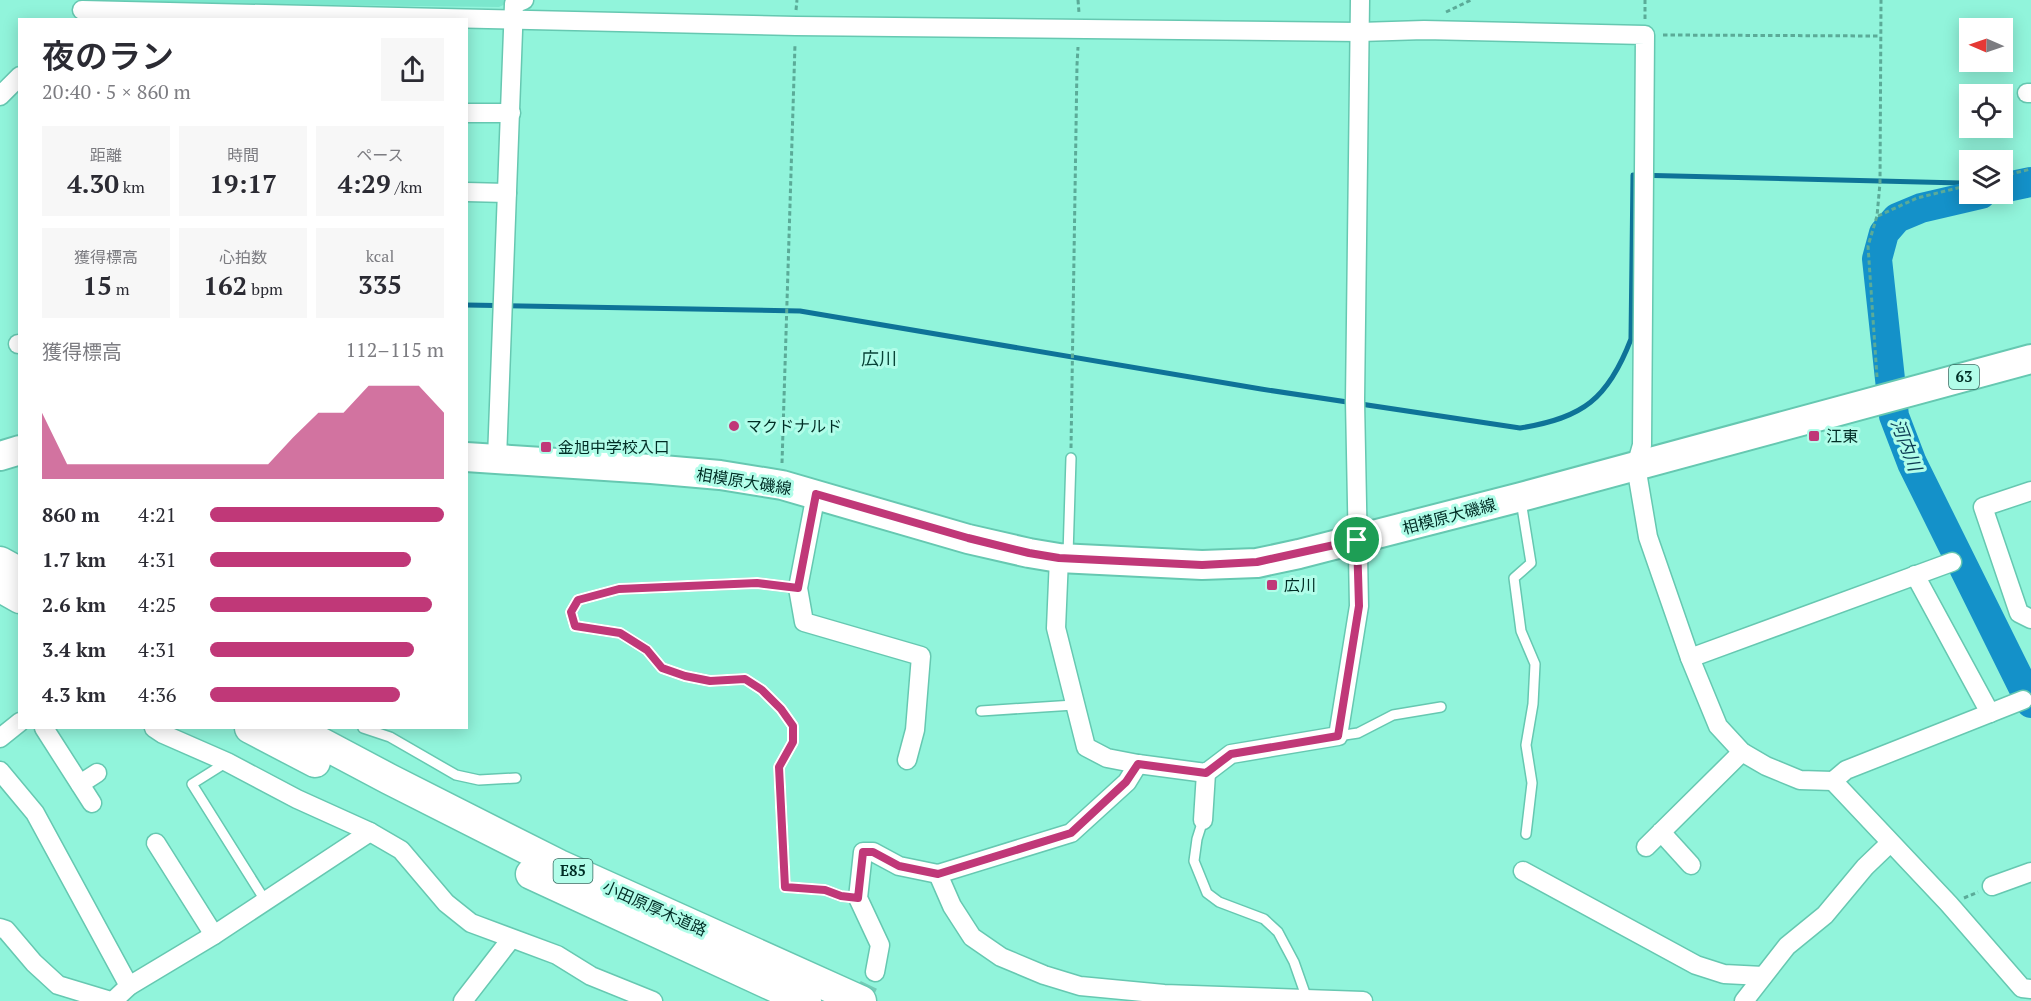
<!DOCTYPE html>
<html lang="ja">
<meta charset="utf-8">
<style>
body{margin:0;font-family:"PT Serif","Noto Sans JP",serif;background:#f7f7f7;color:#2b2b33;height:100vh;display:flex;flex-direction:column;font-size:22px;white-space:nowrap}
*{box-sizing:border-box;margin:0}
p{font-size:20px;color:#7c7c81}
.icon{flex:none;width:33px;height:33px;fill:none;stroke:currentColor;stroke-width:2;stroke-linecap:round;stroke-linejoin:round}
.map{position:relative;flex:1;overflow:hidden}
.details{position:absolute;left:18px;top:18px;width:450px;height:711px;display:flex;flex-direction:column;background:#fff;border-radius:0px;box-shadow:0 3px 15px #0003}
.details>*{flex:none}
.needle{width:39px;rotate:272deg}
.fabs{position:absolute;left:1959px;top:18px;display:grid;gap:12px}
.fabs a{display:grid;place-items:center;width:54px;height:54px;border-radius:0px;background:#fff;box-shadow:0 3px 15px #0003;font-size:30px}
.pin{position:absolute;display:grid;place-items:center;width:51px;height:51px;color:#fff;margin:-26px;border:3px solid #fff;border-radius:50%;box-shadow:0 2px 6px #0007}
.round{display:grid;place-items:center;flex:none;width:63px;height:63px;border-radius:0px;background:#f7f7f7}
.overview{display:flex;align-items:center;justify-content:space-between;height:102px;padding:0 24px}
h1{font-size:33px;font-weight:600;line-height:45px}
.figures{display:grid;grid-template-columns:repeat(3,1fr);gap:9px;height:102px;padding:6px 24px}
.figures div{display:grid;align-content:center;border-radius:0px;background:#f7f7f7;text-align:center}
.figures b{font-size:26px;font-weight:600}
.figures small{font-size:16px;font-weight:400}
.figures p{font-size:16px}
.chart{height:168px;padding:12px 24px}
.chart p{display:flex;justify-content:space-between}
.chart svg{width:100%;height:108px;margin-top:6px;fill:#c03878;opacity:.7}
ul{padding:0 24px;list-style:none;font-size:20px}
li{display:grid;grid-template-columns:96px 72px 1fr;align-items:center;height:45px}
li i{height:15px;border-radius:8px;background:#c03878}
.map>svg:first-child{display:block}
.built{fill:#7be7cd}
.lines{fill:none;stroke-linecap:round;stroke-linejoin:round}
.stream{stroke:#0e7398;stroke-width:5}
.river{stroke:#1491c9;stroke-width:30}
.minor-tunnel{stroke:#74ccb7;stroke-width:18;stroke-dasharray:18 9;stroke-linecap:butt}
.service-casing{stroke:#66c8b1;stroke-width:12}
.minor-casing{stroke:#66c8b1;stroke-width:21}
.primary-casing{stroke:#66c8b1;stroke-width:32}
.trunk-casing{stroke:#66c8b1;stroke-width:33}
.path{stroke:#5bab98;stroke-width:3;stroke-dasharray:4.5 3;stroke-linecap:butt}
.service{stroke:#fff;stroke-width:9}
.minor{stroke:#fff;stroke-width:18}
.primary{stroke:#fff;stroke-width:28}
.trunk{stroke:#fff;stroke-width:30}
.route-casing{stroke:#fff;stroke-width:12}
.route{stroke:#c03878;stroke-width:8}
.poi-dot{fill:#c03878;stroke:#b1fde9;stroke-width:2}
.labels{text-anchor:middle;stroke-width:6;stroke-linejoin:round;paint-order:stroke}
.shield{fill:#b1fde9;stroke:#356b60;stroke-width:1.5}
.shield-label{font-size:15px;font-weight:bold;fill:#002d25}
.poi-label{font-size:16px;fill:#002d25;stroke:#b1fde9;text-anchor:start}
.street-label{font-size:16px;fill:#002d25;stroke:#b1fde9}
.neighbourhood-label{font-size:18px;fill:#084337;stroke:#b1fde9}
.water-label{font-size:18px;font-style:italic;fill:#0b3a52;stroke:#b1fde9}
</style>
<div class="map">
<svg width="2031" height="1001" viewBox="0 0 2031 1001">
<rect width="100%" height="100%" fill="#91f4db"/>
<polygon class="built" points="87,0 514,0 499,7 87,2"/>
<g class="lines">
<path class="stream" d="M 466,305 L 800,311 L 1261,389 L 1520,428 C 1583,418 1608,399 1631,339 L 1633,175 L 1961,183 L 1970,193"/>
<g class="river">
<polyline points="2002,188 2031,182"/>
<polyline points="1981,194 1921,208 1897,218 1884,233 1877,259 1894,416 1912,463 2031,703"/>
</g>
<polyline class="minor-tunnel" points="861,1001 875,972"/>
<g class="service-casing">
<g id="service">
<polyline points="1521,501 1531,563 1514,578 1521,631 1535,664 1533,704 1526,745 1532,783 1526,834"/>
<polyline points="1068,555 1071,458"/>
<polyline points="798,588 757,583 619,589 578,600 571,612 575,626 620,633 647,650 662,668 685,676 710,681 745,679 762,690 781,709 793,726 793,742 779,767 785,887 825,890 841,896 858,898"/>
<polyline points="981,711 1074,705"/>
<polyline points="363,728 390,737 456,775 479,780 516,778"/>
<polyline points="1338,736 1358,733 1393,715 1441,707"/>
<polyline points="227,762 192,784 266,902"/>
<polyline points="1203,820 1197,839 1194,861 1207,893 1219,902 1264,919 1278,932 1294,962 1307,999"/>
</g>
</g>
<g class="minor-casing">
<g id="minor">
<polyline points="82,10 796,26 1360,32 1424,30 1645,35 1642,445 1636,466 1648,537 1690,658 1718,726 1742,752 1766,766 1800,780 1833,781 1846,770 2023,700"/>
<polyline points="2027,93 2031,93"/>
<polyline points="0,96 20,76"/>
<polyline points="466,113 511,113"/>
<polyline points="466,192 507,193"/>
<polyline points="18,344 20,344"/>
<polyline points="497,459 514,4 524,0"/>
<polyline points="2031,491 1983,507 2019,613 2031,619"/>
<polyline points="816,494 798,588 804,622 921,656 915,730 907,760"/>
<polyline points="1059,558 1056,628 1086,747 1107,758 1138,764 1206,773 1231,754 1338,736 1359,606 1355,401 1360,0"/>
<polyline points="1915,575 1990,713"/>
<polyline points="1690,658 1952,562"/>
<polyline points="44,728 92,803"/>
<polyline points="154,728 163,734 227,762 297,799 370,832 401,850 446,903 471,923 557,955 591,976 653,1001"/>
<polyline points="0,738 20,722"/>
<polyline points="0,771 35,813 129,986"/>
<polyline points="1833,781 1949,904 2022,988 2031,989"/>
<polyline points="80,784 97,773"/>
<polyline points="1203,820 1206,773"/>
<polyline points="1661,832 1691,865"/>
<polyline points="156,843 214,935"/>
<polyline points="1646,847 1742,752"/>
<polyline points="1523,871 1696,965 1724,974 1763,976"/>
<polyline points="938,874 952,906 972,937 1001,957 1044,975 1080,986 1164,994 1363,1001"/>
<polyline points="1992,886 2031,872"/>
<polyline points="0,928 6,930 34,963 58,985 111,1001"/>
<polyline points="875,972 880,945 858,898 863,852 873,852 899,866 938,874 1071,833 1127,782 1138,764"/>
<polyline points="113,1001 129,986 214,935 370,832"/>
<polyline points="463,1001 511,939"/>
<polyline points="1744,1001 1787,946 1825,915 1865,867 1890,843"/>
</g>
</g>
<g class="primary-casing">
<g id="primary">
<polyline points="0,456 20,450"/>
<polyline points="466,457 651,469 720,475 782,485 968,539 1029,553 1059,558 1202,565 1257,563 1299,554 1521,497 2031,359"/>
</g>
</g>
<g class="trunk-casing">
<g id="trunk">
<polyline points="0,562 20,573"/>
<polyline points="0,587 20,598"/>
<polyline points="250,728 315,762"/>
<polyline points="293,728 389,779 559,865 861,1001"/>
<polyline points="531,874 806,1001"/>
</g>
</g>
<g class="path">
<polyline points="1078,0 1079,13"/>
<polyline points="796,10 797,0"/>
<polyline points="1446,12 1471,0"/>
<polyline points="1645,19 1645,0"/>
<polyline points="1663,35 1880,36"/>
<polyline points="2002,176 2031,169"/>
<polyline points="1878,216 1917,198 1970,185"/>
<polyline points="1877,377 1868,246 1877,216 1880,183 1881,0"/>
<polyline points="1071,448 1077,65 1078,47"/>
<polyline points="782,463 795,44"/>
<polyline points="1964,898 1978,892"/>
</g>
<use href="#service" class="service"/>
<use href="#minor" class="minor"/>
<use href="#primary" class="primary"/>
<use href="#trunk" class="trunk"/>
</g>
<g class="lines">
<g class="route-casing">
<polygon id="route" points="816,494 968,538 1029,553 1059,558 1202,565 1257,562 1357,540 1359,606 1338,736 1231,754 1206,773 1138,764 1126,782 1071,833 938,874 899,866 873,852 863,852 858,898 841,896 825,890 785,887 779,767 793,742 793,726 781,709 762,690 745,679 710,681 685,676 662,668 647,650 620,633 575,626 571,612 578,600 619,589 757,583 798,588"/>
</g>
<use href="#route" class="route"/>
</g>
<g class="poi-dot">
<circle cx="734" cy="426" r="6"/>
<rect x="1808" y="430" width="12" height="12" rx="3"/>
<rect x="540" y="441" width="12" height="12" rx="3"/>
<rect x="1266" y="579" width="12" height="12" rx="3"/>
</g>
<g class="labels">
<g class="shield">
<rect x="1949" y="365" width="30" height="24" rx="4.5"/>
<rect x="553.5" y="859" width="39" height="24" rx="4.5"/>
</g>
<g class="shield-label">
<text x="1964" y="382">63</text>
<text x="573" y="876">E85</text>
</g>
<g class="poi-label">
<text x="746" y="432">マクドナルド</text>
<text x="1826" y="442">江東</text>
<text x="558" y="453">金旭中学校入口</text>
<text x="1284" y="591">広川</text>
</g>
<g class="street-label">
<text transform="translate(744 481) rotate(9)" y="6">相模原大磯線</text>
<text transform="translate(1449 516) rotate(-15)" y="6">相模原大磯線</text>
<text transform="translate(655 908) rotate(24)" y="6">小田原厚木道路</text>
</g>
<g class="neighbourhood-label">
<text x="879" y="365">広川</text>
</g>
<g class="water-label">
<text transform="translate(1906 445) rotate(69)" y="6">河内川</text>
</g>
</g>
</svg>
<div class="fabs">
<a><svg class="needle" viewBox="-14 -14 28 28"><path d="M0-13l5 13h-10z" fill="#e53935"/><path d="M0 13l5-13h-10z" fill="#7c7c81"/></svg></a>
<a><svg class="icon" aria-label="locate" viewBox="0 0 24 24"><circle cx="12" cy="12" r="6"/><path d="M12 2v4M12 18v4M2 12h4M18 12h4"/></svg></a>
<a><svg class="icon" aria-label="layers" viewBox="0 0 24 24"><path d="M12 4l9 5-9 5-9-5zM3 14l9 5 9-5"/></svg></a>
</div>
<div class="pin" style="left:1357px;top:540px;background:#1e9e55"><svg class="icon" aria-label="arrive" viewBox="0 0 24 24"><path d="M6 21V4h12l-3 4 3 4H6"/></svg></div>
<section class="details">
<div class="overview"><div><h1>夜のラン</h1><p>20:40 · 5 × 860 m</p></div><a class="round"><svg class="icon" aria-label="share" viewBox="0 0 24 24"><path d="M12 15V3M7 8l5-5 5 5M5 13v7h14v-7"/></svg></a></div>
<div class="figures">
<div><p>距離</p><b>4.30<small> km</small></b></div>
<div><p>時間</p><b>19:17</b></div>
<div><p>ペース</p><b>4:29<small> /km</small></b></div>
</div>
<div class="figures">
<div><p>獲得標高</p><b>15<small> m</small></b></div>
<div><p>心拍数</p><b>162<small> bpm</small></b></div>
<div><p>kcal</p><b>335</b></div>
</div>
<div class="chart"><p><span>獲得標高</span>112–115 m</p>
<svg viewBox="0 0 160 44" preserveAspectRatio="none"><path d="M0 44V17L10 38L20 38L30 38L40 38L50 38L60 38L70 38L80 38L90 38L100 27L110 17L120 17L130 6L140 6L150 6L160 17V44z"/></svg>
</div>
<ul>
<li><b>860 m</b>4:21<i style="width:100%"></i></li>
<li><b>1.7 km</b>4:31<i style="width:86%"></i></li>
<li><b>2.6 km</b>4:25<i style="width:95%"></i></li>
<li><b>3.4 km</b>4:31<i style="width:87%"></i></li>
<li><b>4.3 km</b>4:36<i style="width:81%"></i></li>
</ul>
</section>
</div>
